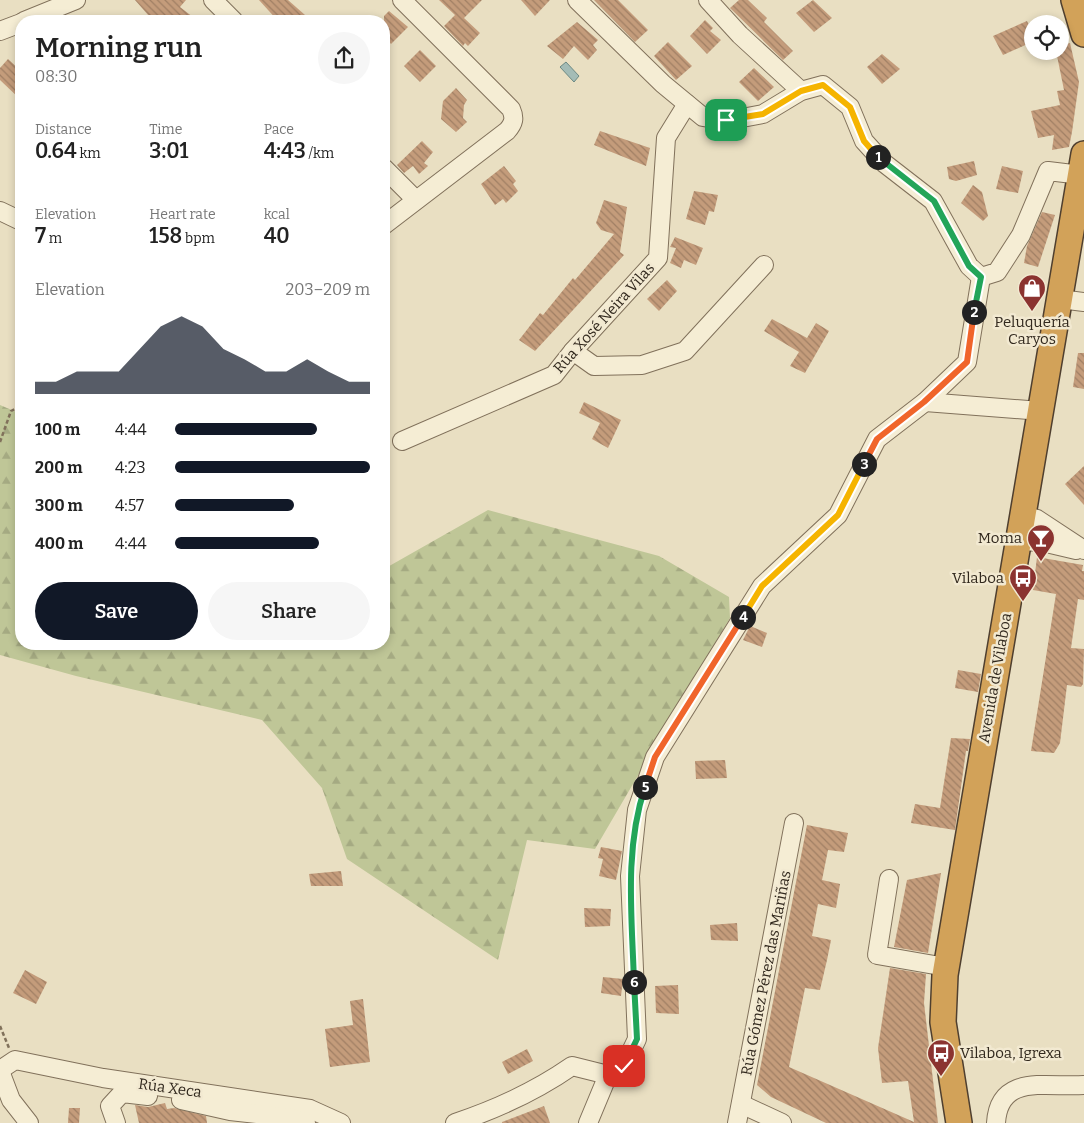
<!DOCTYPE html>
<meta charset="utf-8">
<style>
body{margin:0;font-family:Bitter,serif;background:#f6f6f6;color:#222;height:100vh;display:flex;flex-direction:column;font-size:19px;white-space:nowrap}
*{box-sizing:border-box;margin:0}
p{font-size:16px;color:#767676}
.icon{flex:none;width:28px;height:28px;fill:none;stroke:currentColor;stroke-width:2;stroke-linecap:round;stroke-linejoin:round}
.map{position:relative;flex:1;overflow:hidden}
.sheet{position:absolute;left:15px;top:15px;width:375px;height:635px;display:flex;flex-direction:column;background:#fff;border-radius:20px;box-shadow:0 2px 8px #0003}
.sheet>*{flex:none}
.fabs{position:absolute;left:1024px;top:15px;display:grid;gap:10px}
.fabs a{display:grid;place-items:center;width:45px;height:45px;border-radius:50%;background:#fff;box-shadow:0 2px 8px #0003;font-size:25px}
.pin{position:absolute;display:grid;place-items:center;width:42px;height:42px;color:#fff;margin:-21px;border-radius:10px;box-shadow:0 2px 8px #0006}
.km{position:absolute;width:25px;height:25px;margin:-12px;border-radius:50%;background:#222;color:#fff;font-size:14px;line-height:25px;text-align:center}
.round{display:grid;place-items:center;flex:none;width:52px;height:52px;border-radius:26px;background:#f6f6f6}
.head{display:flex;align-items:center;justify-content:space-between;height:85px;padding:0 20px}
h1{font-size:28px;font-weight:600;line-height:38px}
.metrics{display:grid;grid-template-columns:repeat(3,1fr);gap:8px;height:85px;padding:5px 20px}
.metrics div{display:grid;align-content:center}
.metrics b{font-size:21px;font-weight:600}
.metrics small{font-size:14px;font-weight:400}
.metrics p{font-size:14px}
.chart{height:140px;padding:10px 20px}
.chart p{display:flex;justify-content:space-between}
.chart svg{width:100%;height:90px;margin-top:5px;fill:#111827;opacity:.7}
.cta{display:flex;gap:10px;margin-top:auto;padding:10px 20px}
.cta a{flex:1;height:58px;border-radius:30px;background:#111827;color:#fff;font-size:20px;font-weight:600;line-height:58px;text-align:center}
.cta a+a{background:#f6f6f6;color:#222}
ul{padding:0 20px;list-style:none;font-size:16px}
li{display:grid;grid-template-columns:80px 60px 1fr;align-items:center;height:38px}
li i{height:12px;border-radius:6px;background:#111827}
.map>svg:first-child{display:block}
.forest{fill:url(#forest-firs)}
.water{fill:url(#water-ripples);stroke:#6c8983}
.building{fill:url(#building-back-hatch)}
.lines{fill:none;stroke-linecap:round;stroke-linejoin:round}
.minor-casing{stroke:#81715b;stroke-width:20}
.highway-casing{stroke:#4f3f2f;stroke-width:28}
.path{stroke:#81715b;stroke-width:2.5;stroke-dasharray:4 2.5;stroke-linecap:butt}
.minor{stroke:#f5edd4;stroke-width:18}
.highway{stroke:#d2a259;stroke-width:25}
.split-1-casing{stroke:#fff;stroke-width:10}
.split-2-casing{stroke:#fff;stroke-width:10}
.split-3-casing{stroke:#fff;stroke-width:10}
.split-4-casing{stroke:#fff;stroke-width:10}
.split-5-casing{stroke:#fff;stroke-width:10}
.split-6-casing{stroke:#fff;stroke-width:10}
.split-7-casing{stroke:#fff;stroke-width:10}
.split-1{stroke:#f5b400;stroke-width:6}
.split-2{stroke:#22a559;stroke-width:6}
.split-3{stroke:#f0652b;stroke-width:6}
.split-4{stroke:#f5b400;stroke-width:6}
.split-5{stroke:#f0652b;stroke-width:6}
.split-6{stroke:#22a559;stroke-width:6}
.split-7{stroke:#22a559;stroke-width:6}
.labels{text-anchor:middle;stroke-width:5;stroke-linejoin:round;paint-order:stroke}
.street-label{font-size:15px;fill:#32291e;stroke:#f2e9d1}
.poi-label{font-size:15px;fill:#32291e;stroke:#f2e9d1;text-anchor:end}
</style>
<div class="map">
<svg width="1084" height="1123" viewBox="0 0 1084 1123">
<defs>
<pattern id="forest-firs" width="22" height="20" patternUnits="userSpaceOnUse" patternTransform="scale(1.25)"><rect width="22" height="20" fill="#bfc697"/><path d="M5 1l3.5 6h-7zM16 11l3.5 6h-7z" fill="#a5aa82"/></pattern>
<pattern id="water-ripples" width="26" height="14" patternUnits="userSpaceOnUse" patternTransform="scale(1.25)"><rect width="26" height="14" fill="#a4bcb6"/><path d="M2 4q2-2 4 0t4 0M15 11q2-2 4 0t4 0" fill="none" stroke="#869993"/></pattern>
<pattern id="building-back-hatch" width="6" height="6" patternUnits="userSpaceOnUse" patternTransform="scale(1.25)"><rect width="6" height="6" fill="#c49c7b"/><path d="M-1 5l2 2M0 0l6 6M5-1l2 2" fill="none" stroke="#a07f64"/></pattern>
</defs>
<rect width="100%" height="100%" fill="#e9dfc2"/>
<polygon class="forest" points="0,405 21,414 21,644 384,644 384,569 488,510 659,556 729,597 730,618 595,849 527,840 498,960 347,859 322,788 262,720 76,676 0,655"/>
<polygon class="water" points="566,62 579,76 574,82 560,67"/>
<g class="building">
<polygon points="135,0 186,0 180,7 198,21 144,21 149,16"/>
<polygon points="259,0 288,0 305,15 298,21 278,21"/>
<polygon points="439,0 482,0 464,18 480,33 468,46 465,43 463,46 444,26 455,15"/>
<polygon points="521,0 550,0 535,16"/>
<polygon points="594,0 618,0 648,30 635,42"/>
<polygon points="739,0 748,0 767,18 764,22 793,51 783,60 730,8"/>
<polygon points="813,0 832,18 814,32 796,13"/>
<polygon points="389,11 408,27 391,44 384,36 384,16"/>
<polygon points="705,20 713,28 710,31 721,40 707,54 690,36"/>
<polygon points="1027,21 1032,32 1032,42 1003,55 993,36"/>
<polygon points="577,22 598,40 593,45 597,50 588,60 574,46 563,59 547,46"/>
<polygon points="668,42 692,66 676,80 654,56"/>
<polygon points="1070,43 1079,82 1072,132 1069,147 1052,150 1054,135 1038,138 1031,111 1060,105 1057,91 1064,90 1056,51 1060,51 1060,46"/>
<polygon points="420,50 436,66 420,82 404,66"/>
<polygon points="882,54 900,69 882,84 867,67"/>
<polygon points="8,59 21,71 21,100 0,80 0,68"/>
<polygon points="754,68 774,87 758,101 739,82"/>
<polygon points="456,88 467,100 464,105 463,118 467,122 456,132 441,119 443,101"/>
<polygon points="600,131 650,148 646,166 594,145"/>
<polygon points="422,141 433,152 424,163 428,166 419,174 413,166 404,173 397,165"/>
<polygon points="974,161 977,175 956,181 949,179 947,167"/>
<polygon points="504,166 516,181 513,184 518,191 506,203 503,199 495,205 481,184"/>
<polygon points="1002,166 1023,171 1018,193 996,189"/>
<polygon points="973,185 982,192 988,216 983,221 961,203"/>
<polygon points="694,191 718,195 714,212 709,211 705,225 686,219"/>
<polygon points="604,200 627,207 620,252 624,255 535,351 519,340 540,313 543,315 573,278 575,280 614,234 601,230 596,223"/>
<polygon points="1042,212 1055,215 1038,267 1024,263 1027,246"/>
<polygon points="675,237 703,248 696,265 684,260 681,268 670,263 676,248 670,247"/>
<polygon points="667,280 677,291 659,311 647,299"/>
<polygon points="772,319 807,338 816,323 829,331 805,373 790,366 799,352 764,331"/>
<polygon points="1078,353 1084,353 1084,389 1073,387"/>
<polygon points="584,402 621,420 608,448 592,439 600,423 579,413"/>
<polygon points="1084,466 1084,505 1065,484"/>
<polygon points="1037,557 1083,565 1082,571 1084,571 1084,600 1078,599 1071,648 1084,649 1083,684 1081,687 1067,685 1060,743 1054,753 1031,751 1056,594 1033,590"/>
<polygon points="750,626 767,633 762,647 743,640"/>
<polygon points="958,670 981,674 978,692 955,688"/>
<polygon points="951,738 970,739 968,751 966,751 955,830 911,823 915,804 940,808"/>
<polygon points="725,760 727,778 696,779 695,761"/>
<polygon points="807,825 848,833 844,852 828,850 822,880 840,884 836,908 818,904 812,936 831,940 827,960 820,990 805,988 789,1067 914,1122 908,1081 882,1083 878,1048 890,968 926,974 924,1003 938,1123 826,1123 771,1097 757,1085"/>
<polygon points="601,847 622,851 616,880 599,876 603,859 598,858"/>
<polygon points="341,871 343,886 311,886 309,874"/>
<polygon points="941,873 928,953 894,947 907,880"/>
<polygon points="584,908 611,909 610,926 585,927"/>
<polygon points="737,923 738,941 711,940 710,925"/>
<polygon points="25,970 47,982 36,1004 13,993"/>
<polygon points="603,977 623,979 621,996 601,993"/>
<polygon points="678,985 679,1014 656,1013 655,986"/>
<polygon points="363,999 370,1062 330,1067 325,1029 353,1025 350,1001"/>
<polygon points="527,1049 533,1061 508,1074 502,1062"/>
<polygon points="165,1103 167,1109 174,1108 206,1116 207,1123 139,1123 135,1105 148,1107"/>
<polygon points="544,1106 550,1123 502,1123 502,1122"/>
<polygon points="69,1108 80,1108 79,1123 68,1123"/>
</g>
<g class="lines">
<g class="minor-casing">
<g id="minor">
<polyline points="213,0 234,21"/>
<polyline points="577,0 663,84 703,117 726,121 763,114 801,91 823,85 850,107 864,141 884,163 933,201 969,266 981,277 997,272 1021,235 1048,171 1081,175"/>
<polyline points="708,0 740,35 801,91"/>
<polyline points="24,21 76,0"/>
<polyline points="0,31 21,23"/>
<polyline points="384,168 416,200"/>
<polyline points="0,211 21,221"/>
<path d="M 384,225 L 507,131 C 514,123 515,118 511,109 L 402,0"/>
<polyline points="1060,299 1084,302"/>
<polyline points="573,351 594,366 642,365 685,351 764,265"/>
<polyline points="925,402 1041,411"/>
<polyline points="402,441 554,375 573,351 658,258 666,138 687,104"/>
<polyline points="1022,515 1037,519 1084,550"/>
<polyline points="1018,541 1042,542 1076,550"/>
<polyline points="889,879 877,955 946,967"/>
<polyline points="0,1070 15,1060 103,1078 310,1109 341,1123"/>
<polyline points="0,1071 11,1100 29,1123"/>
<polyline points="181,1100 230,1111 292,1118 306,1123"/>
<polyline points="741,1104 782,1123"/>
<polyline points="116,1123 110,1106 122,1093 148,1096"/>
<path d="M 455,1123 C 497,1109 536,1091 572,1066 L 608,1075"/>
<polyline points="588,1123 608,1075 624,1066 637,1039 630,876 637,810 655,757 762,586 838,515 877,439 925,402 967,362 981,277"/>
<polyline points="737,1123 794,823"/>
<path d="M 996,1123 C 999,1072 1049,1088 1084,1085"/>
</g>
</g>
<g class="highway-casing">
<g id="highway">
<polyline points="1074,0 1084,34"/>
<polyline points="959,1123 943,1022 945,975 1084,154"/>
</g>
</g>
<g class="path">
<polyline points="0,442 11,411 21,406"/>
<polyline points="0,1026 9,1048"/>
</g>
<use href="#minor" class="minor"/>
<use href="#highway" class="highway"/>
</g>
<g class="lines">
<g class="split-1-casing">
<polyline id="split-1" points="726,120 763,114 801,91 823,85 850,107 864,141 878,157"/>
</g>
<g class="split-2-casing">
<polyline id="split-2" points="878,157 934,201 969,266 981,277 974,312"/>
</g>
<g class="split-3-casing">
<polyline id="split-3" points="864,464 877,439 924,402 967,362 974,312"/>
</g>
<g class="split-4-casing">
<polyline id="split-4" points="743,617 762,586 838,515 864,464"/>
</g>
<g class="split-5-casing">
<polyline id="split-5" points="645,787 655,757 743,617"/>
</g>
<g class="split-6-casing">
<path id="split-6" d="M 634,982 C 632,917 624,850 645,787"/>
</g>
<g class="split-7-casing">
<polyline id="split-7" points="624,1066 637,1039 634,982"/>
</g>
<use href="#split-1" class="split-1"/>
<use href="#split-2" class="split-2"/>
<use href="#split-3" class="split-3"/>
<use href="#split-4" class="split-4"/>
<use href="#split-5" class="split-5"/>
<use href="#split-6" class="split-6"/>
<use href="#split-7" class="split-7"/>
</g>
<defs>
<g id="shop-pin" transform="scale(1.4375)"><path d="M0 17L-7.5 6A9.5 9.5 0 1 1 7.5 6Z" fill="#8b3330" stroke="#f2e9d1"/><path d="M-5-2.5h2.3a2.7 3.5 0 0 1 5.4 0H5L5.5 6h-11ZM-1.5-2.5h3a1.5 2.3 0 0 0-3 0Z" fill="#fff"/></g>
<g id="bar-pin" transform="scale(1.4375)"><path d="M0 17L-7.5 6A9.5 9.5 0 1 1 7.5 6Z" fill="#8b3330" stroke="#f2e9d1"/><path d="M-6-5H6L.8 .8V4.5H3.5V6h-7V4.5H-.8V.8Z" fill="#fff"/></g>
<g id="bus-pin" transform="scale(1.4375)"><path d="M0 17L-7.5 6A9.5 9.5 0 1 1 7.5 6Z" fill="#8b3330" stroke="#f2e9d1"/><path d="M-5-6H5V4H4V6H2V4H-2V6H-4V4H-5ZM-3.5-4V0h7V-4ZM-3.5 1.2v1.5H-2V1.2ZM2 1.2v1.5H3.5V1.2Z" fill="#fff"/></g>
</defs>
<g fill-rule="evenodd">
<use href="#shop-pin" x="1032" y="288"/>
<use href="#bar-pin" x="1041" y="538"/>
<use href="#bus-pin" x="1023" y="578"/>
<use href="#bus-pin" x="941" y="1053"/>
</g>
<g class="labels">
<g class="street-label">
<text transform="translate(604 318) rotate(-48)" y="5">Rúa Xosé Neira Vilas</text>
<text transform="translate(995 678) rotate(-80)" y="5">Avenida de Vilaboa</text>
<text transform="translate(766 973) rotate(-79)" y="5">Rúa Gómez Pérez das Mariñas</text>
<text transform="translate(170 1088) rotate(8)" y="5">Rúa Xeca</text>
</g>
<g class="poi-label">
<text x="1032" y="327" text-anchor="middle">Peluquería<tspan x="1032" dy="17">Caryos</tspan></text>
<text x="1022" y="543">Moma</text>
<text x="1004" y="583">Vilaboa</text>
<text x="960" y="1058" text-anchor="start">Vilaboa, Igrexa</text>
</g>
</g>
</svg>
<div class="fabs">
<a><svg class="icon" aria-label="locate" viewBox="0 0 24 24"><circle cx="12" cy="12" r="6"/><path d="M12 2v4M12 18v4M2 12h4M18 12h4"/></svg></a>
</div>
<div class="pin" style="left:726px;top:120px;background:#1e9e55"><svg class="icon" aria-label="arrive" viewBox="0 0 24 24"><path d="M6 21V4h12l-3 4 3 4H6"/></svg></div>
<div class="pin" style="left:624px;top:1066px;background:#d93025"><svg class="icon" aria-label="check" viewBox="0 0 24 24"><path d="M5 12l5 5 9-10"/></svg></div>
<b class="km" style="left:878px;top:157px">1</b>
<b class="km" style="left:974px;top:312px">2</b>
<b class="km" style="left:864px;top:464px">3</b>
<b class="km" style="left:743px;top:617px">4</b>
<b class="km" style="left:645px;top:787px">5</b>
<b class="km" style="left:634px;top:982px">6</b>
<section class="sheet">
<div class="head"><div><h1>Morning run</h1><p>08:30</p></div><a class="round"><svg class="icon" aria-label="share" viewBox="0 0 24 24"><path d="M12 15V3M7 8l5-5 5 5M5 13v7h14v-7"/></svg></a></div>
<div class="metrics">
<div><p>Distance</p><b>0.64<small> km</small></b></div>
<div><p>Time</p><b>3:01</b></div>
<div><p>Pace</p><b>4:43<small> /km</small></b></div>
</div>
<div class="metrics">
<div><p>Elevation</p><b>7<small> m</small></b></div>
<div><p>Heart rate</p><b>158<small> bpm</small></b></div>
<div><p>kcal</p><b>40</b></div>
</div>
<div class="chart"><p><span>Elevation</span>203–209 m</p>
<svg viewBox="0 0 160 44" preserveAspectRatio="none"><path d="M0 44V38L10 38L20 33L30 33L40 33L50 22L60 11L70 6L80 11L90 22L100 27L110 33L120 33L130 27L140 33L150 38L160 38V44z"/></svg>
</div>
<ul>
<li><b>100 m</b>4:44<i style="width:73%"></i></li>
<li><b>200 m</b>4:23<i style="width:100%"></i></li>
<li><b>300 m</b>4:57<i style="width:61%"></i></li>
<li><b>400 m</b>4:44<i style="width:74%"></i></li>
</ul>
<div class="cta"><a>Save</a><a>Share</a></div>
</section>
</div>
